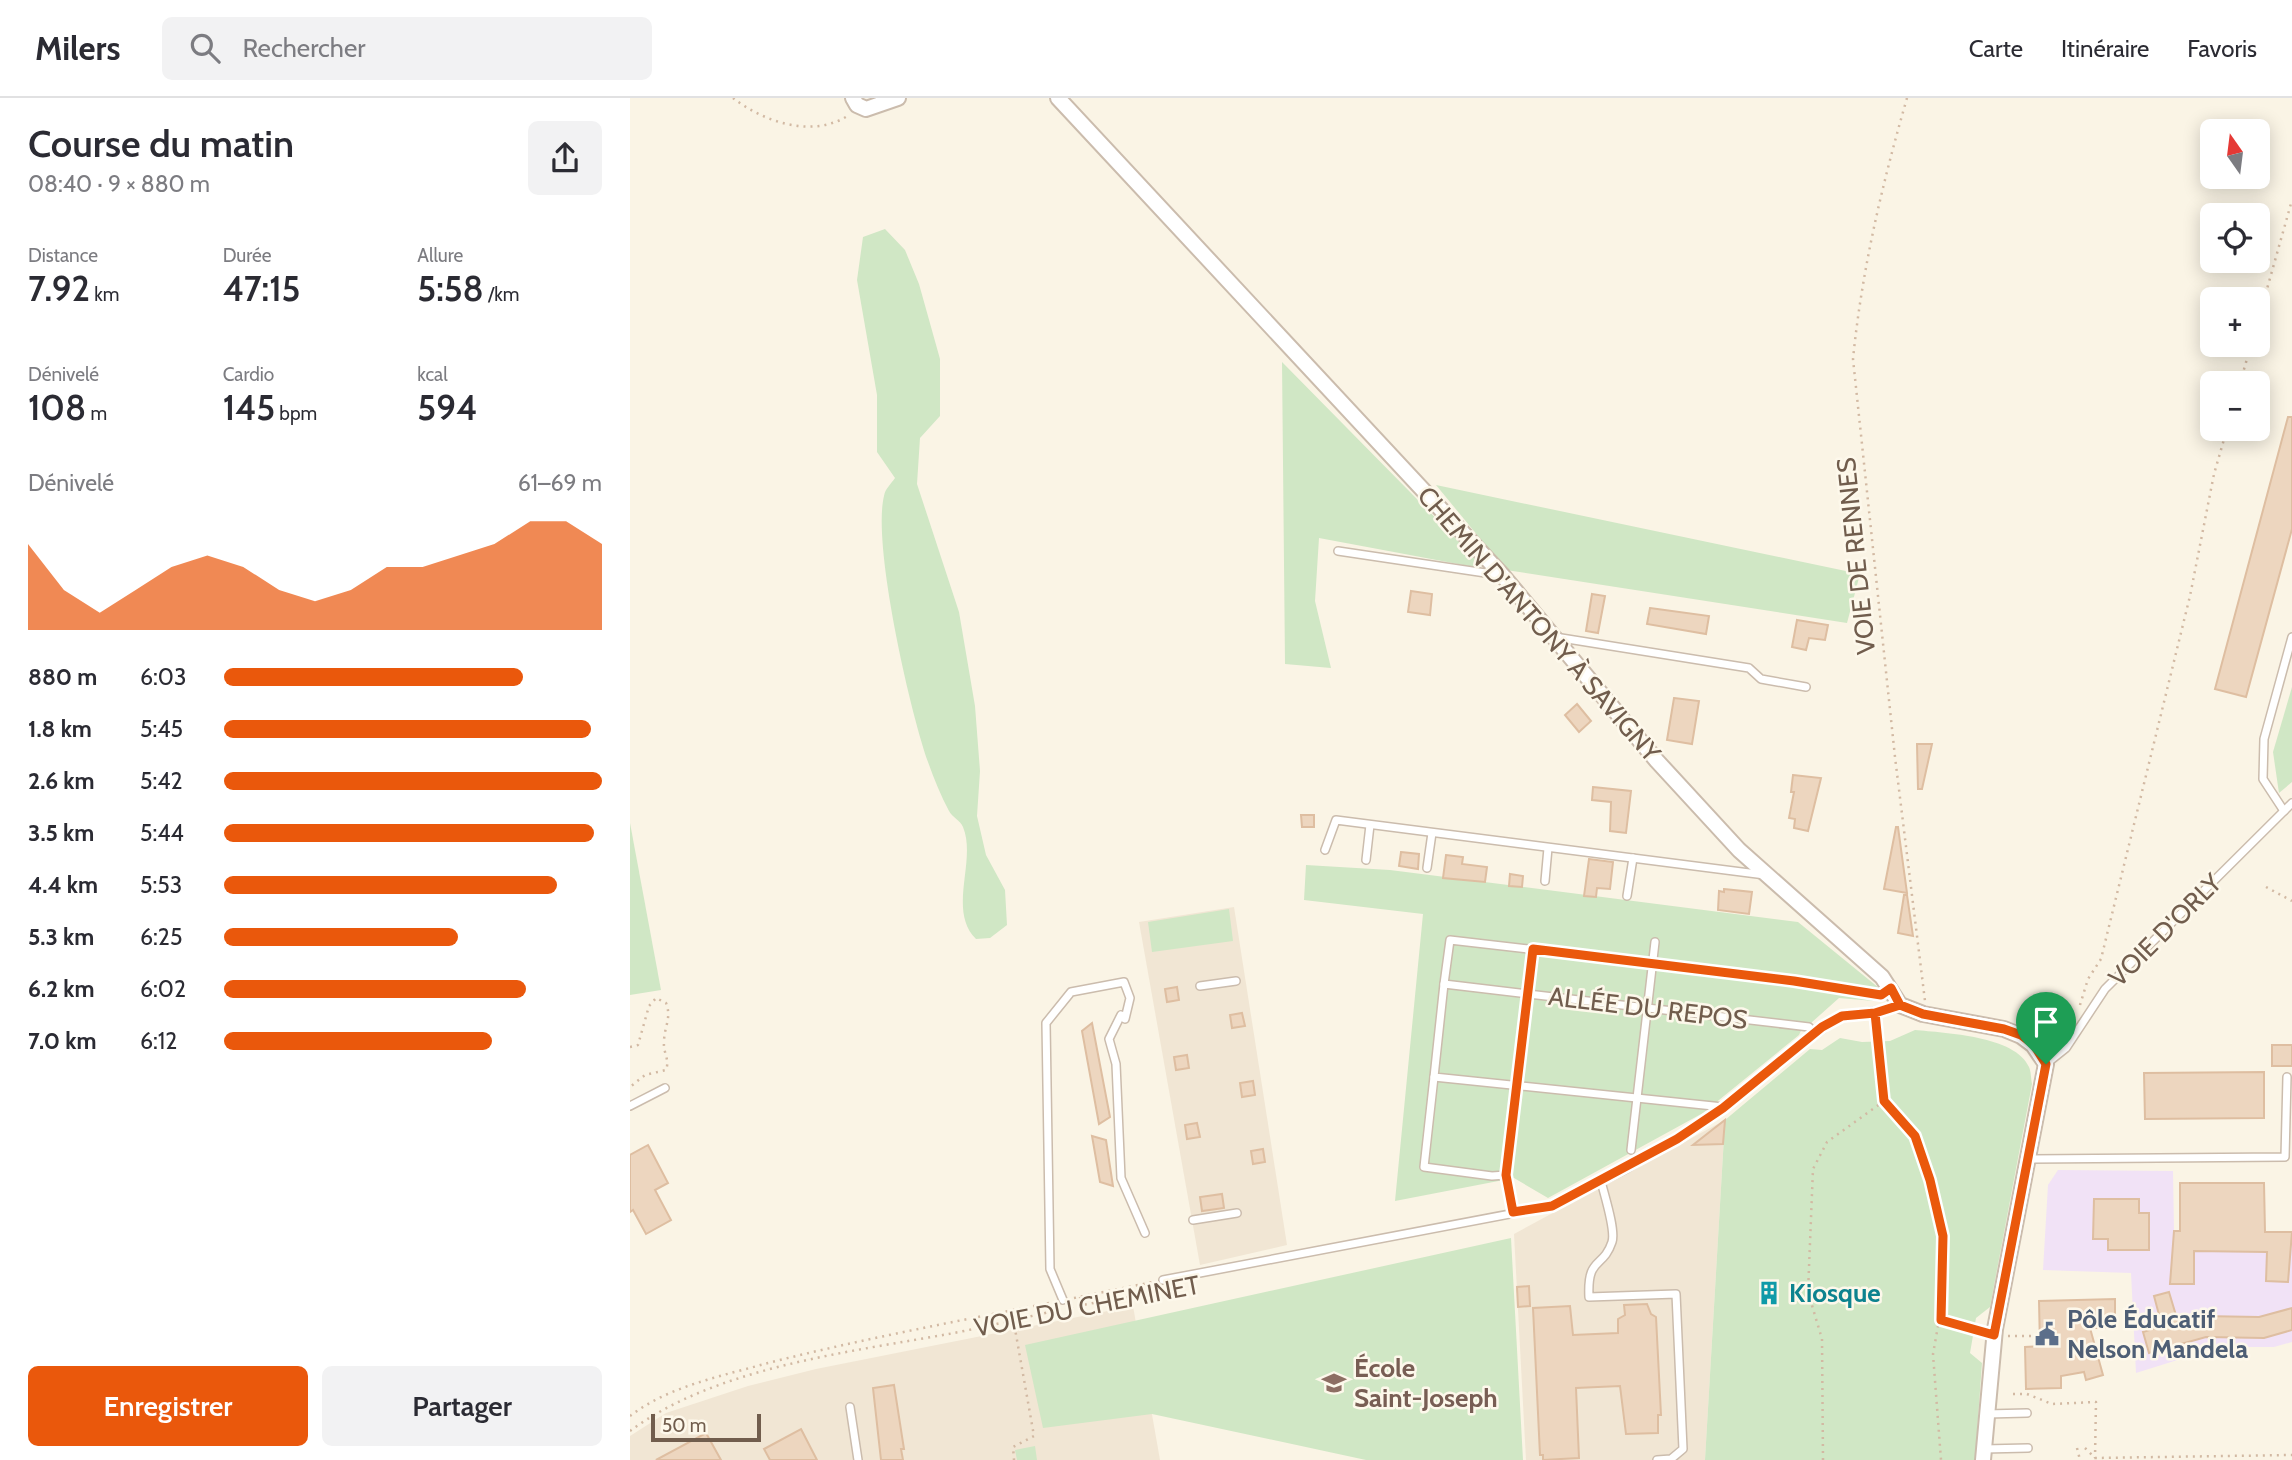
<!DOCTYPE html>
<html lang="fr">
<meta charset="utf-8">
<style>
body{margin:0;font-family:Cabin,sans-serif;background:#f2f2f3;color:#2b2b33;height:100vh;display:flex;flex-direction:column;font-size:26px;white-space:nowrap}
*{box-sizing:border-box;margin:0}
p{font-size:23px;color:#7c7c81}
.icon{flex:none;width:38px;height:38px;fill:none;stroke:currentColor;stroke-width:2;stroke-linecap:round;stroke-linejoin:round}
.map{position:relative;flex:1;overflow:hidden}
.drawer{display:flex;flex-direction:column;background:#fff;width:630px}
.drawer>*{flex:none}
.needle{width:46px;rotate:346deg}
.buttons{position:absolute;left:1570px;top:21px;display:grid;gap:14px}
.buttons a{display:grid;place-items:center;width:70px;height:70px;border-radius:10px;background:#fff;box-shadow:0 4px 18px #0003;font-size:35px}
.scale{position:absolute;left:21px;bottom:18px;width:110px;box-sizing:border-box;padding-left:7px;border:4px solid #715d4d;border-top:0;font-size:19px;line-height:24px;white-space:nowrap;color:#715d4d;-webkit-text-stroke:5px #fdf8eb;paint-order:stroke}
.pin{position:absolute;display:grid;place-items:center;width:60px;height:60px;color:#fff;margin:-72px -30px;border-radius:50% 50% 50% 0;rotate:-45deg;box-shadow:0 0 7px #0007}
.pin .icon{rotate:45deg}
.round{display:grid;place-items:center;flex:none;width:74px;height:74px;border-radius:10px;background:#f2f2f3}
.overview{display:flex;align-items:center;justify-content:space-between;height:119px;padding:0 28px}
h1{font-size:38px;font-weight:600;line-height:52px}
.stats{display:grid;grid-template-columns:repeat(3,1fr);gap:10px;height:119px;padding:7px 28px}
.stats div{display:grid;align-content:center}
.stats b{font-size:35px;font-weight:600}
.stats small{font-size:19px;font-weight:400}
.stats p{font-size:19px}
.chart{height:196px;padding:14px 28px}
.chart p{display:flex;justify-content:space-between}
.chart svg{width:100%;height:126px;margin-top:7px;fill:#ea580c;opacity:.7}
.primary-button{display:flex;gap:14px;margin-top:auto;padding:14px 28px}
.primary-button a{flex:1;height:80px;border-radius:10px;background:#ea580c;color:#fff;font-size:28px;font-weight:600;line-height:80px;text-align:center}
.primary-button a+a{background:#f2f2f3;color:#2b2b33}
ul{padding:0 28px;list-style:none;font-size:23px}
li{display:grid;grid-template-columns:112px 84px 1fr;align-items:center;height:52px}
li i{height:18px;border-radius:9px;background:#ea580c}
header{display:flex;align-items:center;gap:42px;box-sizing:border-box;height:98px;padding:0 35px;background:#fff;border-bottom:2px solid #e1e1e2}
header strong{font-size:33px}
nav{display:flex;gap:38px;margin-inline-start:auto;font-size:24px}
.search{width:490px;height:63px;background:#f2f2f3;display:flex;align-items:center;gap:18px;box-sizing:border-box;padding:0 24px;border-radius:10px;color:#7c7c81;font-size:26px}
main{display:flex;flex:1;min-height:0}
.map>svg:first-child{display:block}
.residential{fill:#f1e6d4}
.education{fill:#f1e2f6}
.green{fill:#d0e7c5}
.building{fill:#edd6bf;stroke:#debea1;stroke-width:2}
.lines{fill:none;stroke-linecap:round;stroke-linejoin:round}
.lane-casing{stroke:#cbbcad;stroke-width:10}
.street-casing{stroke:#cbbcad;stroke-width:18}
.path{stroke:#d2b9a3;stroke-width:2.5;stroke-dasharray:2 5;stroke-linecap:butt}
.lane{stroke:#fff;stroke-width:7}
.street{stroke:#fff;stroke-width:14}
.route-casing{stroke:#fff;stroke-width:14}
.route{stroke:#ea580c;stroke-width:9}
.labels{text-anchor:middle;stroke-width:5;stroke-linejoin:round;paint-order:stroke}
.street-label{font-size:26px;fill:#715d4d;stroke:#fdf8eb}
.culture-label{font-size:26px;font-weight:bold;fill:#0d838f;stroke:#fdf8eb;text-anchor:start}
.service-label{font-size:26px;font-weight:bold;fill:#4e5e75;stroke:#fdf8eb;text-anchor:start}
.education-label{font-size:26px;font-weight:bold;fill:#785e54;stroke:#fdf8eb;text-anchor:start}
</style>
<header>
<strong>Milers</strong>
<div class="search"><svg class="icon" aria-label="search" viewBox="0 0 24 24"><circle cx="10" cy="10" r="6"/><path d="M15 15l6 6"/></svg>Rechercher</div>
<nav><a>Carte</a><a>Itinéraire</a><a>Favoris</a></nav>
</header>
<main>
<section class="drawer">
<div class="overview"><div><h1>Course du matin</h1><p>08:40 · 9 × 880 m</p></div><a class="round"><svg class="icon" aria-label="share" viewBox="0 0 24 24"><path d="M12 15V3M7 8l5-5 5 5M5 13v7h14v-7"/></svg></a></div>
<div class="stats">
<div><p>Distance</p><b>7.92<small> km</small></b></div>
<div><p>Durée</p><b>47:15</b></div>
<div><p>Allure</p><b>5:58<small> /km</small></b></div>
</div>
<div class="stats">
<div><p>Dénivelé</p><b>108<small> m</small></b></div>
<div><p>Cardio</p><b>145<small> bpm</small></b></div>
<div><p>kcal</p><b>594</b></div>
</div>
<div class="chart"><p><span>Dénivelé</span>61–69 m</p>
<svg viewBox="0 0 160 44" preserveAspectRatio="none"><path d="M0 44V14L10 30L20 38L30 30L40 22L50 18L60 22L70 30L80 34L90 30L100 22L110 22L120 18L130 14L140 6L150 6L160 14V44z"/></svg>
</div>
<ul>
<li><b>880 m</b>6:03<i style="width:79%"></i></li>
<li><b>1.8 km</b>5:45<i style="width:97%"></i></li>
<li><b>2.6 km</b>5:42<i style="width:100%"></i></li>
<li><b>3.5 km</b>5:44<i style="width:98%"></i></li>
<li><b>4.4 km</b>5:53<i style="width:88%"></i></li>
<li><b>5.3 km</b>6:25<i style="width:62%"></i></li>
<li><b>6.2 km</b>6:02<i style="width:80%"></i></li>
<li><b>7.0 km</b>6:12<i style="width:71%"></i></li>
</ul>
<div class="primary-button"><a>Enregistrer</a><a>Partager</a></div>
</section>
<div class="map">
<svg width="1662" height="1362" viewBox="0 0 1662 1362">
<rect width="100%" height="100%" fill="#faf4e5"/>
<g class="residential">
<polygon points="604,809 657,1147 570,1167 509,824"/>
<polygon points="1095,1022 1075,1362 896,1362 884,1136"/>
<polygon points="503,1208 530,1362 0,1362 0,1338 36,1315 118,1288 186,1271"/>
</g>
<polygon class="education" points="1428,1072 1543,1073 1544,1133 1662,1134 1662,1244 1644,1249 1589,1249 1506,1275 1501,1175 1413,1172 1418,1087"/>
<g class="green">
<path d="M 255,131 L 275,152 L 289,186 L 310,261 L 310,318 L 290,340 L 287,386 L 329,514 L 345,608 L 350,673 L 347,718 L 356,757 L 375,792 L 377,827 L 360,840 L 346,841 C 317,812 347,763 333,729 C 330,722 323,720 319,713 C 311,698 304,681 298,664 C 280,613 242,447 254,398 C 255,391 261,386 265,380 L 247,354 L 247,297 L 227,182 L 233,139 Z"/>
<polygon points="652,264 845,460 844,469 689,440 685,503 701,570 655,566"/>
<polygon points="806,387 1230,476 1217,525 876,472"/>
<polygon points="1662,589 1662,684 1649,695 1643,654"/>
<polygon points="0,725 31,892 0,897"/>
<polygon points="676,767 760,772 1168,824 1249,890 1244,903 1209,900 1181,925 1175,924 1169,937 1073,1015 918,1100 884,1080 765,1103 793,816 674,802"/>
<polygon points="599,811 603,843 522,854 518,824"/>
<path d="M 1285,932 C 1315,935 1386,938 1399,969 C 1401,973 1401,981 1402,986 L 1360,1209 L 1346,1220 L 1340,1255 L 1352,1265 L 1345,1362 L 1075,1362 L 1095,1022 L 1180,951 L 1192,952 L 1210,940 L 1232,944 L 1260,943 Z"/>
<polygon points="881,1140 893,1362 736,1362 522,1316 413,1330 395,1247"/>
<polygon points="405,1348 407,1362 387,1362 385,1352"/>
</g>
<g class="building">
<polygon points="1658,319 1662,319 1662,431 1616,599 1585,591"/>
<polygon points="781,493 802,496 800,517 778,514"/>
<polygon points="962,496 975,498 968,535 956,533"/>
<polygon points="1020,510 1079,518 1076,536 1017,526"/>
<polygon points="1167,522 1198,527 1195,542 1179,540 1176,552 1162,549"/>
<polygon points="1044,600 1069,603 1062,646 1037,642"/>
<polygon points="947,606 961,623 949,634 935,617"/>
<polygon points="1287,646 1302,646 1292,691 1288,691"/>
<polygon points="1163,677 1191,680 1178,733 1164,730 1165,721 1159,720 1164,694 1161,694"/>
<polygon points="963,689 1001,693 996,735 980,733 981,704 962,702"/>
<polygon points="671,717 684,717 684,729 672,729"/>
<polygon points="1266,729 1268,729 1277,795 1254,791"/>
<polygon points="771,754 789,756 788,771 769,768"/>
<polygon points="816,757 833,759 832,766 857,769 855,784 813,780"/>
<polygon points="959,761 983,764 980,791 967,790 966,799 954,798"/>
<polygon points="880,776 893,778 892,789 879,788"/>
<polygon points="1094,791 1122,794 1119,816 1088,812 1089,793 1094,794"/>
<polygon points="1274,797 1277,797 1283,838 1268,835"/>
<polygon points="547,889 549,902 537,904 535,891"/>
<polygon points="612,915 615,928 602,930 600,917"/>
<polygon points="462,925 480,1019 469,1026 452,933"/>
<rect x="1642" y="947" width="20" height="21"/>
<polygon points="557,957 559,970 546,972 544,959"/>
<polygon points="1634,974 1634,1020 1515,1021 1514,975"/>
<polygon points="623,983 625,997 612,999 610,985"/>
<polygon points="1095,1022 1093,1046 1063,1047 1082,1032"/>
<polygon points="567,1025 570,1039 557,1041 555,1027"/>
<polygon points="462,1038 476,1042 483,1088 470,1084"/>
<polygon points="18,1047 38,1085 25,1092 41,1122 16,1136 3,1112 0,1114 0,1057"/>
<polygon points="633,1051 635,1064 623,1066 621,1053"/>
<polygon points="1550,1085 1634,1085 1635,1134 1662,1134 1658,1184 1636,1183 1637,1154 1564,1153 1564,1186 1540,1186 1544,1133 1550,1133"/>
<polygon points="592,1096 594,1110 572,1113 570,1099"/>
<polygon points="1464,1101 1509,1101 1509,1115 1519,1115 1519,1152 1478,1152 1478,1141 1463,1141"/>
<polygon points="899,1188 900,1208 888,1209 887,1189"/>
<circle cx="1139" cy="1195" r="6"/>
<polygon points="1539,1194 1548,1224 1571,1218 1629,1219 1662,1210 1662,1232 1634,1240 1576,1239 1519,1255 1513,1234 1532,1228 1524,1198"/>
<polygon points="1485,1201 1485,1230 1460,1230 1473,1277 1456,1282 1454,1274 1431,1278 1431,1290 1396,1291 1395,1249 1410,1248 1409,1203"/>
<polygon points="1017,1206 1021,1216 1026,1219 1031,1317 1028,1317 1028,1335 996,1336 990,1288 946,1290 949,1360 913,1362 913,1357 910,1357 903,1210 940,1208 943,1237 988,1235 988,1221 995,1217 994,1207"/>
<polygon points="264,1287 274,1351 271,1351 273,1362 251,1362 243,1290"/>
<polygon points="171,1331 187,1362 140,1362 134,1351"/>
<polygon points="76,1335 91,1362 26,1362"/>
</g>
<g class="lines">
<g class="lane-casing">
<g id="lane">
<polyline points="708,453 869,477"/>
<polyline points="925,539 1119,570 1131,581 1176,589"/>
<polyline points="1654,713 1633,681 1634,641 1662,539"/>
<polyline points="695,752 706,722 1135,777"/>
<polyline points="736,762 740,727"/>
<polyline points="797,770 802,735"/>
<polyline points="915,783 918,750"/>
<polyline points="997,798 1003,760"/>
<polyline points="814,886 820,842 1164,882 1251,897 1261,890"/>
<polyline points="570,888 606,883"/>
<polyline points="491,917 479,941 486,966 491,1080 515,1135"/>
<polyline points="1416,966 1436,950 1475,891 1662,705"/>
<polyline points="804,979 794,1069 862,1078 876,1077 903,851"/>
<polyline points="0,1008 35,990"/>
<polyline points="1093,1009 804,979 814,886 1179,929 1184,935"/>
<polyline points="1001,1052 1025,844"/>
<polyline points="1398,1061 1655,1059 1657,979"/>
<polyline points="876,1077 883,1114"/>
<path d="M 971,1083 C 974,1096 986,1132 982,1144 C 973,1171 957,1158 959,1199 L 1046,1196 L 1053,1351 L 1041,1361 L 1027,1362"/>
<polyline points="563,1122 607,1115"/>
<path d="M 533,1182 L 922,1108 L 996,1071 L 1071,1026 L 1204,922 C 1226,912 1248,916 1270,907"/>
<polyline points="433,1202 420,1171 416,925 441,894 494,884 500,900 495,921"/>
<polyline points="220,1309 228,1362"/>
<polyline points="1357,1316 1397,1315"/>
<polyline points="1354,1351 1398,1350"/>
</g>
</g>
<g class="street-casing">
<g id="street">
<polyline points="223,0 227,7 236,11 268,0"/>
<polyline points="428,0 873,478 1027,663 1109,752 1252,879 1270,907 1293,916 1374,931 1391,938 1403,947 1416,966 1365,1231 1353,1362"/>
</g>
</g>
<g class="path">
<path d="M 103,0 C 134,24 183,41 219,17"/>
<path d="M 1277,0 C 1252,87 1232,171 1223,261 L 1265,659 L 1295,903"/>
<polyline points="1628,223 1662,102"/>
<polyline points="1610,285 1621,247"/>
<polyline points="1636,789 1662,803"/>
<polyline points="1450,907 1458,881 1471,861 1560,498 1584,376 1597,331"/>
<polyline points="1246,922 1254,1003 1285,1038 1300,1082 1313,1138 1313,1200 1303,1256 1311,1362"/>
<path d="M 0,949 L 8,947 L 19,908 L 26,900 L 36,905 C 42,920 34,929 34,944 C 33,955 40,961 36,972 L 15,977 L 0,989"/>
<polyline points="450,1199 453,1213"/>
<polyline points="444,1200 523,1184"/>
<polyline points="441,1209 531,1193"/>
<polyline points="382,1214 404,1338 383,1349 384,1362"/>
<polyline points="1311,1222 1351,1234"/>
<polyline points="1378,1238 1419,1238"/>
<polyline points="1383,1296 1397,1296 1422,1306 1466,1304 1465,1360"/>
<path d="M 0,1318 C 39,1288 92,1278 138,1265 C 232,1241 328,1223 424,1204"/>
<path d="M 0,1333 C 86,1269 220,1254 324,1235 C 359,1228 393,1220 428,1212"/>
<polyline points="1447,1350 1450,1362"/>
<polyline points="1455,1350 1465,1360 1662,1357"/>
<polyline points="1193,1362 1192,1241 1178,1194 1183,1071 1197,1044 1254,1003"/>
</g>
<use href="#lane" class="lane"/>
<use href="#street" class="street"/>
</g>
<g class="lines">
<g class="route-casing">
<polyline id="route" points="1416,966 1404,947 1391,937 1374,931 1293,916 1270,907 1245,915 1212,918 1192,929 1093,1010 1047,1041 922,1108 883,1114 876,1077 903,851 1164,883 1251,897 1261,890 1270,907 1245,915 1254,1003 1285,1038 1300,1082 1313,1138 1311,1222 1364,1237 1416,966"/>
</g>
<use href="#route" class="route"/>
</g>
<defs>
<g id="building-bare" transform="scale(1.89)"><path d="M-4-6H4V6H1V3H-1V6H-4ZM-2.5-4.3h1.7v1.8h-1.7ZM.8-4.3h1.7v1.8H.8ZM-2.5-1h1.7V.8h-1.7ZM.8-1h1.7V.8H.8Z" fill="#0f9aa8" stroke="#fdf8eb" stroke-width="2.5" paint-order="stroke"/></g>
<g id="civic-bare" transform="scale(1.89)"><path d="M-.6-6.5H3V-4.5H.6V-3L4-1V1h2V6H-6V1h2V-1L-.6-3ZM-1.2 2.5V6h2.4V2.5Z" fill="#5c6f8a" stroke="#fdf8eb" stroke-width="2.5" paint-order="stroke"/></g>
<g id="school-bare" transform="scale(1.89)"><path d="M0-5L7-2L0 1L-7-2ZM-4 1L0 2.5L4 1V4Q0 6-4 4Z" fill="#8d6e63" stroke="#fdf8eb" stroke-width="2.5" paint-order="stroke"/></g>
</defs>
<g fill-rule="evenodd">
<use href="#building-bare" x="1139" y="1195"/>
<use href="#civic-bare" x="1417" y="1236"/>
<use href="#school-bare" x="704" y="1285"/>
</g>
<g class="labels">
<g class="street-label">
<text transform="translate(1226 458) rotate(-96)" y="9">VOIE DE RENNES</text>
<text transform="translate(909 526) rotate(49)" y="9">CHEMIN D'ANTONY À SAVIGNY</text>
<text transform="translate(1535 832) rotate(-45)" y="9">VOIE D'ORLY</text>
<text transform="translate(1018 910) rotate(7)" y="9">ALLÉE DU REPOS</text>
<text transform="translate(457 1208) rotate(-11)" y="9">VOIE DU CHEMINET</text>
</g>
<g class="culture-label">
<text x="1159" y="1204">Kiosque</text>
</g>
<g class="service-label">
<text x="1437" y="1230">Pôle Éducatif<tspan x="1437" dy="30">Nelson Mandela</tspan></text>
</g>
<g class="education-label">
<text x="724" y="1279">École<tspan x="724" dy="30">Saint-Joseph</tspan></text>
</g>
</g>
</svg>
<div class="buttons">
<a><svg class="needle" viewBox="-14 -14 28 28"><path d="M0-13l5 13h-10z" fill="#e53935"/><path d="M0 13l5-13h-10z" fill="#7c7c81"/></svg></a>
<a><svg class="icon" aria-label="locate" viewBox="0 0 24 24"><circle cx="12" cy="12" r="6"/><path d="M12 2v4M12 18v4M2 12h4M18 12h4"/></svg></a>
<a>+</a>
<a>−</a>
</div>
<div class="scale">50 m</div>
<div class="pin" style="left:1416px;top:966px;background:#1e9e55"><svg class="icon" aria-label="arrive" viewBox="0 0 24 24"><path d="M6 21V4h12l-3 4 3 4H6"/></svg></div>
</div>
</main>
